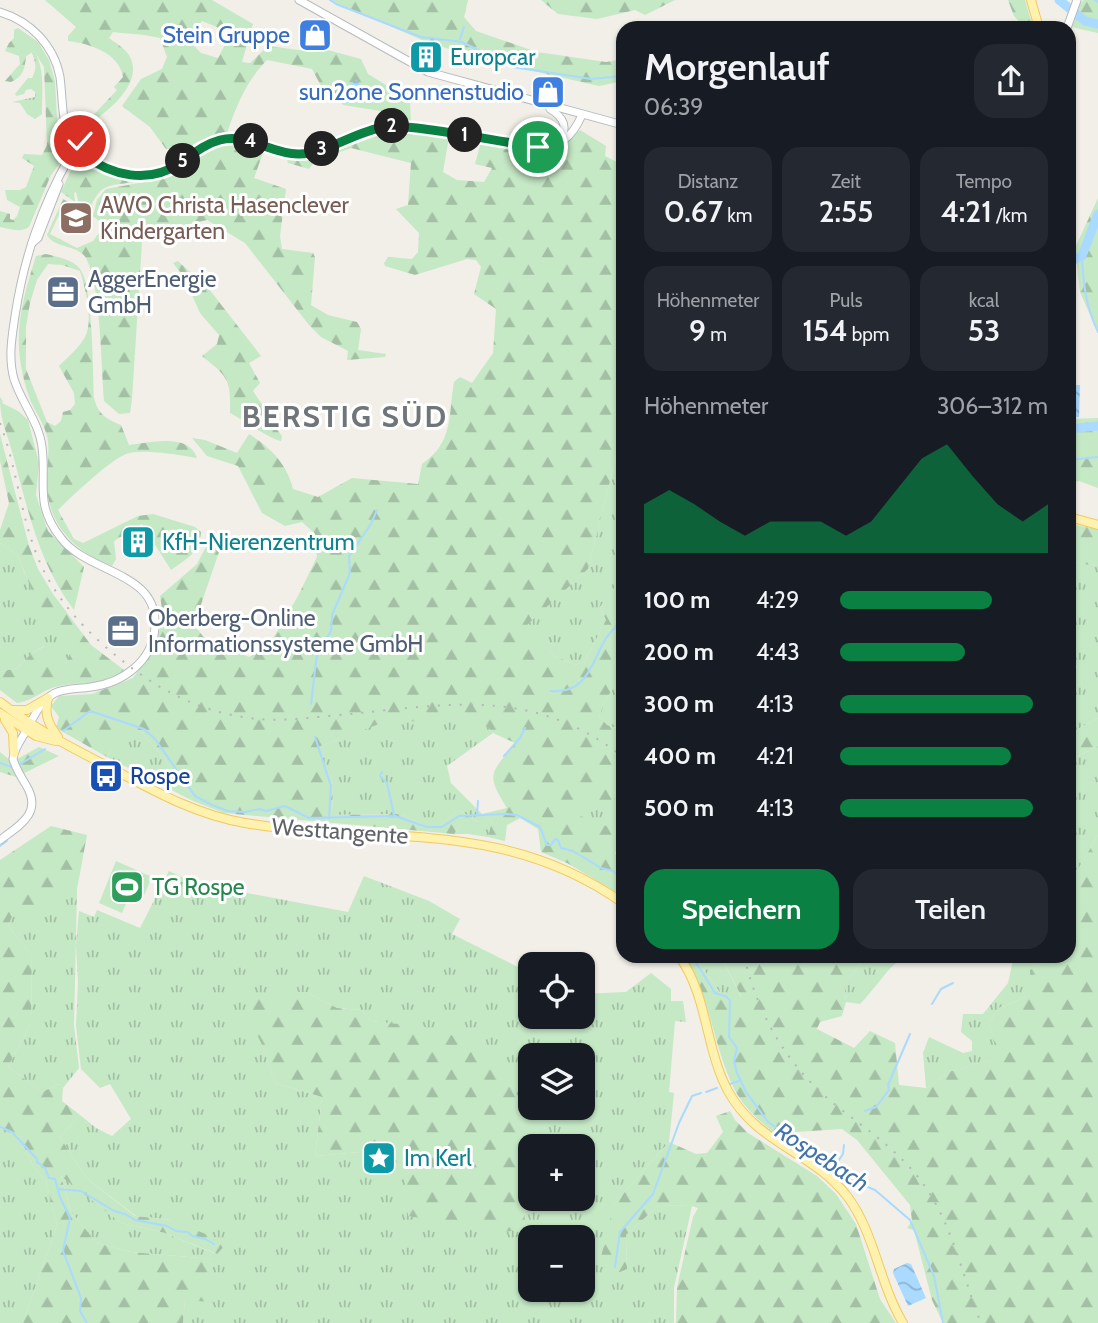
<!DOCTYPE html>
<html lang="de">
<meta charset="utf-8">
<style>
body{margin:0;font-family:Cabin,sans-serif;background:#242831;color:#f1f3f6;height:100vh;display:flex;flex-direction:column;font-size:26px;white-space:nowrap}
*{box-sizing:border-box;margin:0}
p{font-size:23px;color:#9ea1a6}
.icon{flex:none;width:38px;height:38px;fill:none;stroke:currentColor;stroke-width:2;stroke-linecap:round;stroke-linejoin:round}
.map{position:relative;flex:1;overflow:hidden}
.details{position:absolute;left:616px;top:21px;width:460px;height:942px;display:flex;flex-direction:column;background:#171b24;border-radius:21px;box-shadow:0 2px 5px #0004}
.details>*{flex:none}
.tools{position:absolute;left:518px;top:952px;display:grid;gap:14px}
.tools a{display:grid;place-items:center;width:77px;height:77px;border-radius:14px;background:#171b24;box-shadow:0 2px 5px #0004;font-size:35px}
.pin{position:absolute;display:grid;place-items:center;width:60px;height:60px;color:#fff;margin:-30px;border:4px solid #fff;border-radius:50%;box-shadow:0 2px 7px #0007}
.km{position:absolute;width:35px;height:35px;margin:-18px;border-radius:50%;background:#222;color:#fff;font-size:19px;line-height:35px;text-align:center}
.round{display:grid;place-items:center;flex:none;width:74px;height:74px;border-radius:21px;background:#242831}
.overview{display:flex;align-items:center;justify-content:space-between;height:119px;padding:0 28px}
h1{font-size:38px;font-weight:600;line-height:52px}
.metrics{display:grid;grid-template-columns:repeat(3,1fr);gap:10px;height:119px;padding:7px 28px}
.metrics div{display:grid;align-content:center;border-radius:18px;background:#242831;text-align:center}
.metrics b{font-size:30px;font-weight:600}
.metrics small{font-size:19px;font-weight:400}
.metrics p{font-size:19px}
.chart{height:196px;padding:14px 28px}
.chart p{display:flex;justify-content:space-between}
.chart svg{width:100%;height:126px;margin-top:7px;fill:#0b8043;opacity:.7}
.cta{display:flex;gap:14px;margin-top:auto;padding:14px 28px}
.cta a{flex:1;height:80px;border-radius:21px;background:#0b8043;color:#fff;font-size:28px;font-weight:600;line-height:80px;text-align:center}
.cta a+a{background:#242831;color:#f1f3f6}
ul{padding:0 28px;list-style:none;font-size:23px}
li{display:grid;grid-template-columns:112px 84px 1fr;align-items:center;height:52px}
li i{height:18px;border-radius:9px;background:#0b8043}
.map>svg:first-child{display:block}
.grass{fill:url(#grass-tufts);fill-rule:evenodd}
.forest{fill:url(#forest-firs);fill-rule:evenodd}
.pitch{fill:#c5e8c5}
.water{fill:url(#water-waves)}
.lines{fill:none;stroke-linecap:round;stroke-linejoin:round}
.stream{stroke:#aadaff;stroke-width:2}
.river{stroke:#aadaff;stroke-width:9}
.secondary-casing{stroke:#b6babf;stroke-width:9}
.primary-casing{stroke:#f2c960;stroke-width:10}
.secondary{stroke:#fff;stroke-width:7}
.primary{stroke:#fff2af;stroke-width:8}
.rail{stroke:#b6b7b8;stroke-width:2;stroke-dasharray:2 9;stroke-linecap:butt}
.route-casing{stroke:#fff;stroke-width:14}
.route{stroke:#0b8043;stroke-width:9}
.labels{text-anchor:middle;stroke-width:6;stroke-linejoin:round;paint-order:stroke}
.shop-label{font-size:23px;fill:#366cbe;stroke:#fff;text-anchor:end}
.culture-label{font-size:23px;fill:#0d838f;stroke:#fff;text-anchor:start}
.education-label{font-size:23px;fill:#785e54;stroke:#fff;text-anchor:start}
.service-label{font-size:23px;fill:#4e5e75;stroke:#fff;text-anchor:start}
.transit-label{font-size:23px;fill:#164399;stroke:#fff;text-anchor:start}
.street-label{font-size:23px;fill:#5f6368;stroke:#fff}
.leisure-label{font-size:23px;fill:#27864d;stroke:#fff;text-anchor:start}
.water-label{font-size:24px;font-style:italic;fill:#4174aa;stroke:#fff}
.district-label{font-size:30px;font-weight:bold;letter-spacing:2px;fill:#70757a;stroke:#fff}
</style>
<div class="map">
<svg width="1098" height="1323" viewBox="0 0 1098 1323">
<defs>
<pattern id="grass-tufts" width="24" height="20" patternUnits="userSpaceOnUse" patternTransform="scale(1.75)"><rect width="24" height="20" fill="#c5e8c5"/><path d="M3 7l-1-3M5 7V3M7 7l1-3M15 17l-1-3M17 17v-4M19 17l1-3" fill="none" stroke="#a3c0a4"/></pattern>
<pattern id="forest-firs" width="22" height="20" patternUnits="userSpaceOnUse" patternTransform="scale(1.75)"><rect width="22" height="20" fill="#c5e8c5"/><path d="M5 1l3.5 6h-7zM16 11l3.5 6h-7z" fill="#a3c0a4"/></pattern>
<pattern id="water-waves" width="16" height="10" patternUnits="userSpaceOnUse" patternTransform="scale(1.75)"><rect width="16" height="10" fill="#aadaff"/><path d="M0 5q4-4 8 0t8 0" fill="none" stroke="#8eb4d2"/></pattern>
</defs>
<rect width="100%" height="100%" fill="#f1efe8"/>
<g class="grass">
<path d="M 31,51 L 35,52 C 45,71 42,93 42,114 L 35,119 L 27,114 L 20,103 L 12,102 L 35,97 L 35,92 L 31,89 L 26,90 L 24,94 L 16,96 L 15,94 L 28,78 L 32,78 C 38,67 35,61 31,51 Z"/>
<polygon points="623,429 623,581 620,581 600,607 606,620 585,661 576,665 554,656 525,626 588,569"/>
<circle cx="176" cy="540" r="11"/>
<polygon points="0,543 18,555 25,574 70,652 66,664 54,664 44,646 32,653 17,668 0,672"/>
<polygon points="1069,561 1089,565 1098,564 1098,718 1069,734 1069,672 1077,667 1069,651 1069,598 1072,597"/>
<polygon points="623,672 623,730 607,725 599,716 604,703"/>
<polygon points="473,714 479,716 493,733 447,766 451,783 482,814 492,821 488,837 468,834 454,834 462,823 478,822 459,810 439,826 425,826 401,814 332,815 333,784 318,747 378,724"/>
<polygon points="126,727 142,733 165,759 193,801 107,757"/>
<polygon points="1098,746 1098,835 1069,885 1069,760"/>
<polygon points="623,784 623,859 574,815 581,806"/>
<path d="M 169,871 L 194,883 L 348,912 L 364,876 L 429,901 L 460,919 L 452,934 L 530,973 L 530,1017 L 583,1017 L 583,994 L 626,992 L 651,973 L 671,989 L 671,1001 L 683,1001 L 686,1022 L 675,1021 L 669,1092 L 674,1093 L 669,1142 L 614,1204 L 627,1270 L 626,1235 L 659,1205 L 692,1206 L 674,1288 L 674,1323 L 183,1323 L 185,1300 L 212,1259 L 131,1252 L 97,1243 L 71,1212 L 61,1175 L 121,1223 L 165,1233 L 216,1254 L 172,1220 L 136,1216 L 86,1178 L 60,1137 L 80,1115 L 96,1128 L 112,1136 L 131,1119 L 110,1084 L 100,1088 L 81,1069 L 76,1026 L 78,983 L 76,945 L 79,911 L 94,917 L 97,910 L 140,928 ZM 306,992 L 337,1008 L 361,1010 L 371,1021 L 444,1030 L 537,1131 L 536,1146 L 583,1146 L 583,1199 L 530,1199 L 530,1174 L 524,1180 L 525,1227 L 405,1170 L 383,1150 L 315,1156 L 322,1097 L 275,1083 L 263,1047 ZM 530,1055 L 583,1055 L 583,1108 L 530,1108 ZM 530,1237 L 583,1237 L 583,1290 L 530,1290 Z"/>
<polygon points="60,889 77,889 74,1025 79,1068 63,1088 59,1084 42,1092 8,1067 31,1023 32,955 8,926 15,909"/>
<polygon points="694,956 721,956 741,997 738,1002 721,994"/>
<path d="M 866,956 L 904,956 C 886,969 876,988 860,1004 L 846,1002 L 844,985 Z"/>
<polygon points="1014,956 1056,956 1031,970 1031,995 999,1008 989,1023 999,1058 951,1071 926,1088 923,1053 929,1037 963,1053 972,1051 972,1041 961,1032 963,1014 983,1014 1008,983"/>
<polygon points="0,1128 20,1137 32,1164 46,1182 57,1225 23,1323 0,1323"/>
</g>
<g class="forest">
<path d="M 45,0 L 212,0 L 253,24 L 242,62 L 250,63 L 268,46 L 314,52 L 324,49 L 361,59 L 368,74 L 410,100 L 411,125 L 388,121 L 387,112 L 343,105 L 330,90 L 321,86 L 312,69 L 267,60 C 247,80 236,106 227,133 L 199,141 L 185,149 L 166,149 L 150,127 L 122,106 L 141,79 L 162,69 L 167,57 L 160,38 C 144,34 129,34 113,32 L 109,38 C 116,43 126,49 130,57 C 145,86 101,116 82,130 L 79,125 L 83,126 L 117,90 L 114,87 L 123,77 C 120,53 88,43 68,41 L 68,36 L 76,27 ZM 202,21 L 217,27 L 229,37 L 218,58 L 201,53 L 193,45 L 195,30 Z"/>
<polygon points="329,0 468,0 464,17 476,31 537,52 606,62 623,59 623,81 599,86 476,58 422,40"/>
<polygon points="541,0 675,0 645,15 635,10 597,19 558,14"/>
<polygon points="1008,0 1025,0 1033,28 1025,28 1014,16"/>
<polygon points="1084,0 1098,0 1098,33 1071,27 1078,5"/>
<path d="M 18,28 L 38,42 L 49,60 L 55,81 L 57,119 L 63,143 L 63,159 L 51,175 L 29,227 C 20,233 10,229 0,227 L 0,211 L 10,214 L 10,219 L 13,220 L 17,216 L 20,207 L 7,200 L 5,190 L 20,190 L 26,187 L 34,166 L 22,158 L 24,154 L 42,155 L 47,145 L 44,67 L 34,51 L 26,56 C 25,68 23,77 11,82 L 5,81 L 20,64 L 19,56 L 5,51 L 9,43 L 14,38 L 14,30 Z"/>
<path d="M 580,130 L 606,146 L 605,156 L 623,165 L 623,429 L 588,569 L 526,626 L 554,656 L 576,665 L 585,661 L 606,620 L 600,607 L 620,580 L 623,581 L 623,672 L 604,703 L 599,716 L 607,725 L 623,730 L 623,784 L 616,787 L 613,812 L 581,806 L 575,814 L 617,830 L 615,853 L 623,859 L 623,896 L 567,863 L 541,852 L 538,829 L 520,818 L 507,825 L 505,841 L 488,837 L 492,821 L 482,814 L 507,808 C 485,773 491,774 515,743 L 493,733 L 478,716 L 379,724 L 318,747 L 333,784 L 332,815 L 401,814 L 425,826 L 439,826 L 459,810 L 479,823 L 462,823 L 454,834 L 224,813 L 193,801 L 165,759 L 142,733 L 126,728 L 107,757 L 56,728 L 59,717 L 51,706 L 59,696 L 92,694 L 133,678 L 156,645 L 163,616 L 160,596 L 197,564 L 208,543 L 219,552 L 194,625 L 206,640 L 249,657 L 268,647 L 298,596 L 317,557 L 314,533 L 302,522 L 285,526 L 262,513 L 238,466 L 207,456 L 192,438 L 205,440 L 237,453 L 249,434 C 270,447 287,464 293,489 L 318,497 L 352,478 L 418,484 L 422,464 C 454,442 448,416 454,382 L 460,377 L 472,383 L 493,353 L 496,309 L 474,294 L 481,267 L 476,260 L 467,259 L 415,275 L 385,266 L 384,263 L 388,257 L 412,259 L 418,252 L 419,233 L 396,209 L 408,205 L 411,163 L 351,148 L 315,161 L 309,169 L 288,163 L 287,159 L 314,159 L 388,132 L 449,137 L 443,172 L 457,180 L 484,182 L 492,168 L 475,164 L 481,142 L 548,152 L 558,150 Z"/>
<path d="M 233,142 L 250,144 L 264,150 L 254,178 L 286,189 L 280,236 L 282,249 L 313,253 L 315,257 L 311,305 L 328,315 L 357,322 L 361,329 L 358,350 L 386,354 L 385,357 L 347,360 L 348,351 L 321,337 L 309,325 L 245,243 L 207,220 L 154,232 L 142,242 L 132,399 L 130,413 L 119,414 L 104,401 C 101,365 101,290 87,260 C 80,244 54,249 47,235 L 63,199 L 93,216 L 97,200 L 106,189 L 155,180 L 158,176 L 214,145 ZM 65,202 L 84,210 L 105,225 L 93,241 L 77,248 L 50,234 Z"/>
<path d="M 82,163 L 110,174 L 134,179 L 134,182 C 109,186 100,183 90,209 L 79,204 L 76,192 L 74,193 L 75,202 L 61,192 L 70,172 Z"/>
<polygon points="1098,198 1098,333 1080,292 1075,248"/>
<path d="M 46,254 C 58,257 72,259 80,269 C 93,285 93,373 94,398 C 98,414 106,419 121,425 L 129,445 C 148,443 189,432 197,458 C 182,455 139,448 126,454 C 109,461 72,496 58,510 L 74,539 L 83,543 L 138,516 L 153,514 L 195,527 L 201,532 C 199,553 188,558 171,570 L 142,524 L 114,541 L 116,559 L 112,566 C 78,553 51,529 47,490 C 45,473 51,453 47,436 C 44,423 34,410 29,397 C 11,343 19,310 36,256 ZM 48,264 L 62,265 L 80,271 C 85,287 94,320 85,337 C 79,348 68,357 59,366 L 74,393 L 75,404 L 70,410 L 63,412 L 61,421 L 55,426 L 47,422 L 26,369 L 26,327 L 30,303 L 37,280 ZM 174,529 L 181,530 L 187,535 L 184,549 C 176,552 171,552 165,545 L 169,530 Z"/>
<path d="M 178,261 L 209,289 L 261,356 L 249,363 L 260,383 L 253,391 L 267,412 L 274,417 L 275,427 L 282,436 L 281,441 C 271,440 242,419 230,413 C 231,379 228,377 202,356 L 217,344 L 219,335 L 200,313 L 184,277 L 173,263 Z"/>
<path d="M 0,397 L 3,401 L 2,403 L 18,411 L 28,420 L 39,463 L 36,495 L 48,531 L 84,567 L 74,610 C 39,564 28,510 13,455 C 7,432 0,421 0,397 Z"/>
<polygon points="1098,418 1098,488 1079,481 1069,484 1069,419"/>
<path d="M 0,434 L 29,546 L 38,569 L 53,594 L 91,645 L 124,670 C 106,687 81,681 59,686 C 42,689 34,701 17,703 L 0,690 L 0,672 L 17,668 L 32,653 L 45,646 L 54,664 L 66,664 L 70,652 L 36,601 L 18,555 L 0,543 L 0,530 L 9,503 L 0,461 Z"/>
<polygon points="1069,524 1098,529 1098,564 1089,565 1069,561"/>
<polygon points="1098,718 1098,746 1069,760 1069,734"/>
<polygon points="39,747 59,756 16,777 0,772 0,752 12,762"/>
<polygon points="51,826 87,835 77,889 60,889 40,918 15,910 8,926 32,955 31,1023 8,1067 42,1092 59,1084 63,1088 62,1101 80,1115 60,1137 86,1178 135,1216 172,1220 227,1243 217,1254 165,1233 121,1223 61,1176 71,1212 97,1243 131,1252 212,1259 210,1302 185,1300 183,1323 23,1323 57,1225 46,1182 32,1164 20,1137 0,1128 0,860"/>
<path d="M 1098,835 L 1098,1323 L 943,1323 L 932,1300 L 914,1230 L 907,1228 L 912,1221 L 910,1205 L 857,1140 L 842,1129 L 795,1132 L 795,1147 C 769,1130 743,1111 731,1082 C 712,1039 710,995 683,956 L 694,956 L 721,994 L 738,1001 L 741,996 L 721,956 L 866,956 L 844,985 L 846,1002 L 842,1016 L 820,1022 L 817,1029 L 854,1048 L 870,1031 L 895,1043 L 899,1085 L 926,1088 L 951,1071 L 998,1058 L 989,1023 L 999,1008 L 1031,995 L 1030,970 L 1056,956 L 1069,956 L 1069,945 L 1076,935 L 1069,885 Z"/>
<polygon points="287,992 306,992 337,1008 361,1010 371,1021 444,1029 510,1082 537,1131 536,1146 530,1146 530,1174 524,1180 525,1228 505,1232 408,1216 405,1170 383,1150 315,1156 322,1097 275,1083 263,1047 245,1008 253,999"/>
<polygon points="730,1111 735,1120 748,1133 817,1176 836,1194 856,1224 880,1299 896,1323 676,1323 677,1287 693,1217 698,1208 692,1206 659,1205 626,1235 627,1269 610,1276 601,1257 614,1204 669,1142 696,1154 707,1153 723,1132 716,1116"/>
</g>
<polygon class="pitch" points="116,861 152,877 141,902 129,897 122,913 99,903"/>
<g class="water">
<polygon points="356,80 367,91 355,102 345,103 337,95"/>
<polygon points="1069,385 1080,385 1079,417 1069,417"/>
<polygon points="907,1263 911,1264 926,1298 908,1306 893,1273 894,1269"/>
</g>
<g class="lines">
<g class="stream">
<polyline points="330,0 336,4 421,37 462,42 513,67 591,79 623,76"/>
<polyline points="1095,0 1098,2"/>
<polyline points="460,39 464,27"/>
<path d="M 1082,256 C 1083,284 1086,307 1098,332"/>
<polyline points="1069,460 1098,457"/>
<path d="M 551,691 C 587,694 591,664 605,640 C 609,633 617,626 623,618"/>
<polyline points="311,704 317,654 331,631 332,615 350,573 349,556 371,524 377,510"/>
<polyline points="63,731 90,711 144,729 155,739 195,796 212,805 228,811 245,812 260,809 266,811 285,806 309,818 395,816 427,827 442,827 459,816 506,814 517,815 540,827 547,845 551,845 555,839 558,840 561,848 573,851 601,868 613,871 623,880"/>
<polyline points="315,737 331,786 329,818"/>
<polyline points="504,756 520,738 525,728"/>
<polyline points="0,763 12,767"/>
<polyline points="17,766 45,749"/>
<polyline points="382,772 380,776 387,783 394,815"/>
<polyline points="477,814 478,801"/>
<polyline points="0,846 7,841"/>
<polyline points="692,956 715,993 727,997 730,1001 729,1037 737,1048 734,1061 737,1073 746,1092 768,1122 835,1166 851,1180 875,1190 910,1220 934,1276 943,1323"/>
<polyline points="932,1004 941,989 953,983"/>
<polyline points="730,1084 739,1081"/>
<polyline points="706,1092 717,1088"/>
<polyline points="865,1111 876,1107 889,1090 888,1085 910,1034"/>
<polyline points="0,1127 12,1132 37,1159 37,1162 45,1168 49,1178 55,1179 60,1197 70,1218 63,1251 81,1298 80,1311 87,1323"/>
<polyline points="835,1166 843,1154 844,1145"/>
<polyline points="58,1189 81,1191 114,1211 125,1214 135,1220 167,1226 176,1231 188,1232 192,1236 205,1239 214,1244"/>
<polyline points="615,1267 620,1232 653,1194 679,1123 692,1096 701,1093"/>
</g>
<g class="river">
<polyline points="1059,0 1085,21 1098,24"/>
<polyline points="1069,262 1082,256 1098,214"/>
<polyline points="1069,429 1098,426"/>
</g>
<g class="secondary-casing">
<g id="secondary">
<polyline points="299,0 428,72 623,125"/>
<path d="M 0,12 C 30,21 54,45 60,77 C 63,100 61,120 71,141"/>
<polyline points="1067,28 1077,0"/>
<path d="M 550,109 C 565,118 568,128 559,142"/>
<polyline points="71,141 67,147 70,156 76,159 84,155"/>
<path d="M 71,141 C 78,138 84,141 86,148 L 84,155"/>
<path d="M 84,155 C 112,176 147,184 178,165 C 195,154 208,140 229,138 C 256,136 279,158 306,154 C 333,150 358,129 386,127 C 426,123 539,158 564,140 C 572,134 578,124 582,115"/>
<polyline points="32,243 38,238 59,184"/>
<path d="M 0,840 C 20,825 43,813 26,785 C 21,777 16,769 13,759 C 14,749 21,740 26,731 C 33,718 41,700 55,693 C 66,688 79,689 91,687 C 123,683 153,661 155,627 C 159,571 88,574 61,538 C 34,504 47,484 42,447 C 39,422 21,402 14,379 C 8,357 12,337 15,316 C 24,257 41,208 70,156"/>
</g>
</g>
<g class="primary-casing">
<g id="primary">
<polyline points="1031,0 1039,28"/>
<polyline points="1069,517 1098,525"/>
<path d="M 48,698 C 44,715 48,723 58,737"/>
<path d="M 0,702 C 33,728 72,748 109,767 C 152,790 196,815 245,823 C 381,845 501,817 623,903"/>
<polyline points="13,710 27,710 48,698"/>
<polyline points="0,713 36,736 56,741"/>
<polyline points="5,720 13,733 14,753"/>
<path d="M 679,956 C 708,996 705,1048 728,1091 C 757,1144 813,1152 847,1196 C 875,1233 879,1283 903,1323"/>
</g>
</g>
<use href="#secondary" class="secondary"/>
<use href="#primary" class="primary"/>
<g class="rail">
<path d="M 0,423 C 19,473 21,528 46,575 C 65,610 93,638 124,662 C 159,690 198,710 243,717 C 271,722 299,719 328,716 C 438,707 528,682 623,757"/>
<path d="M 744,956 C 758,1015 786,1064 833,1103 C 863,1127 894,1147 918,1177 C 952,1220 961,1273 981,1323"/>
</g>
</g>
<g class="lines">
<g class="route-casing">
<path id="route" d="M 80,141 L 86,148 L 84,155 C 112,176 148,184 179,164 C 192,155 204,144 220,140 C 248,133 271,154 298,154 C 324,155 356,131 384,127 C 400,125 417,128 432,130 C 468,135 503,142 538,147"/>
</g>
<use href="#route" class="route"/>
</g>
<defs>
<g id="shop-square" transform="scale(1.75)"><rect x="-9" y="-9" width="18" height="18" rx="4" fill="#3f7fe0" stroke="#fff"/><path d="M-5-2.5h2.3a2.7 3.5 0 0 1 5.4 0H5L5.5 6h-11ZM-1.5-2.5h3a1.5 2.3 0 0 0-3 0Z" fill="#fff"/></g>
<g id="building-square" transform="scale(1.75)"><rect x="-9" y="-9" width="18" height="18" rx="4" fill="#0f9aa8" stroke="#fff"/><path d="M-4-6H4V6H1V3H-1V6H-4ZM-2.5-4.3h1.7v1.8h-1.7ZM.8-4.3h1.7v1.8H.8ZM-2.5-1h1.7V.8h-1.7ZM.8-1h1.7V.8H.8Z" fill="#fff"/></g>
<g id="school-square" transform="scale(1.75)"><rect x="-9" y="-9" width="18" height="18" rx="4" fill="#8d6e63" stroke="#fff"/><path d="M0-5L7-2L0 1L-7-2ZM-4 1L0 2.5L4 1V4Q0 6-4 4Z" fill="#fff"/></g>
<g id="office-square" transform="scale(1.75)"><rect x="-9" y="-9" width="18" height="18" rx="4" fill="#5c6f8a" stroke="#fff"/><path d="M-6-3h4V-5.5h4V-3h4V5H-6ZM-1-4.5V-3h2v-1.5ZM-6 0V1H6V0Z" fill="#fff"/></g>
<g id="bus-square" transform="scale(1.75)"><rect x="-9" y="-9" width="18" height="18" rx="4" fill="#1a4fb4" stroke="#fff"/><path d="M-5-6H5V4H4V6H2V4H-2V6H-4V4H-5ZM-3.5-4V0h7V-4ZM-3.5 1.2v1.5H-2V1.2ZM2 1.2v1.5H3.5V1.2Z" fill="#fff"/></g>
<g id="stadium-square" transform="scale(1.75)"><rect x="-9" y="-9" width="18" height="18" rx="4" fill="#2e9e5b" stroke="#fff"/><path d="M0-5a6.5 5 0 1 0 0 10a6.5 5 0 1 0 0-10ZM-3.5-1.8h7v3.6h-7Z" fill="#fff"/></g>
<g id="sight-square" transform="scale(1.75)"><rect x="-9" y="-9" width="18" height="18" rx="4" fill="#0f9aa8" stroke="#fff"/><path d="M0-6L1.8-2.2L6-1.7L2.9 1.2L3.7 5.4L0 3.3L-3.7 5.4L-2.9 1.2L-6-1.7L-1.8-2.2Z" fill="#fff"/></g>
</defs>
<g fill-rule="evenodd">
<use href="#shop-square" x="315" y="35"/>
<use href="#building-square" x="426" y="57"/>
<use href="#shop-square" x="548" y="92"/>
<use href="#school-square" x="76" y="218"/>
<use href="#office-square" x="63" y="292"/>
<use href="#building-square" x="138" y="542"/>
<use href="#office-square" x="123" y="631"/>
<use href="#bus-square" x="106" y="776"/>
<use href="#stadium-square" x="127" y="887"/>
<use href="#sight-square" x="379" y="1158"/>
</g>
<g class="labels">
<g class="shop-label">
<text x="290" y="43">Stein Gruppe</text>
<text x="524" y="100">sun2one Sonnenstudio</text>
</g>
<g class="culture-label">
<text x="450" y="65">Europcar</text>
<text x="162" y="550">KfH-Nierenzentrum</text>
<text x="404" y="1166">Im Kerl</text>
</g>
<g class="education-label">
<text x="100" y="213">AWO Christa Hasenclever<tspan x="100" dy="26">Kindergarten</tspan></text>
</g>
<g class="service-label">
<text x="88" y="287">AggerEnergie<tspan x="88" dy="26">GmbH</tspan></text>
<text x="148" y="626">Oberberg-Online<tspan x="148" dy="26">Informationssysteme GmbH</tspan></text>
</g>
<g class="transit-label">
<text x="130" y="784">Rospe</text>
</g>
<g class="street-label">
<text transform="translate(340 831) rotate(4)" y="8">Westtangente</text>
</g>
<g class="leisure-label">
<text x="152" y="895">TG Rospe</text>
</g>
<g class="water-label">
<text transform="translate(822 1157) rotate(33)" y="8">Rospebach</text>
</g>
<g class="district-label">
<text x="345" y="427">BERSTIG SÜD</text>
</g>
</g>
</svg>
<div class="tools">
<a><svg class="icon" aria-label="locate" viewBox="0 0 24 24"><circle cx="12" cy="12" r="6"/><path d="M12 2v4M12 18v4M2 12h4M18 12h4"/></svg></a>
<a><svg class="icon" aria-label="layers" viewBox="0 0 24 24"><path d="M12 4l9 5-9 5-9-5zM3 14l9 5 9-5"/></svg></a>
<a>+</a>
<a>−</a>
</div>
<div class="pin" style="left:538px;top:147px;background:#1e9e55"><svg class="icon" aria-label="arrive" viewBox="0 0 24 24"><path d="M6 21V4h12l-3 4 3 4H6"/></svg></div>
<div class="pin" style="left:80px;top:141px;background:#d93025"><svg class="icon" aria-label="check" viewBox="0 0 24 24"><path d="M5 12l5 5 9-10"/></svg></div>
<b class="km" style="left:465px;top:135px">1</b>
<b class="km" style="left:392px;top:126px">2</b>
<b class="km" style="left:322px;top:149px">3</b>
<b class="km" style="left:251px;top:141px">4</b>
<b class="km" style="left:183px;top:161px">5</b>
<section class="details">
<div class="overview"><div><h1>Morgenlauf</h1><p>06:39</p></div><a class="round"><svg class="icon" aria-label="share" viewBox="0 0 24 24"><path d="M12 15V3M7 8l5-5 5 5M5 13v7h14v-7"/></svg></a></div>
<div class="metrics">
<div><p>Distanz</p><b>0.67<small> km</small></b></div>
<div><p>Zeit</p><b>2:55</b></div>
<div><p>Tempo</p><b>4:21<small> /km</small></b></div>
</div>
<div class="metrics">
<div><p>Höhenmeter</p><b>9<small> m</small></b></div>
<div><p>Puls</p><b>154<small> bpm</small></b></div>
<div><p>kcal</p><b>53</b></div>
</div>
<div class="chart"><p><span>Höhenmeter</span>306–312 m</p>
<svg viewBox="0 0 160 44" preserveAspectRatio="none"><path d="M0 44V27L10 22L20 27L30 33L40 38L50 33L60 33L70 33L80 38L90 33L100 22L110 11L120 6L130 17L140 27L150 33L160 27V44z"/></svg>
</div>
<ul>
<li><b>100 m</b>4:29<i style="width:73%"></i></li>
<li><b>200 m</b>4:43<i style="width:60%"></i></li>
<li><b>300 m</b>4:13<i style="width:93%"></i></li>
<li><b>400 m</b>4:21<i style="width:82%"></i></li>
<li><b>500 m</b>4:13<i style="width:93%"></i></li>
</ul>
<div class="cta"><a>Speichern</a><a>Teilen</a></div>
</section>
</div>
